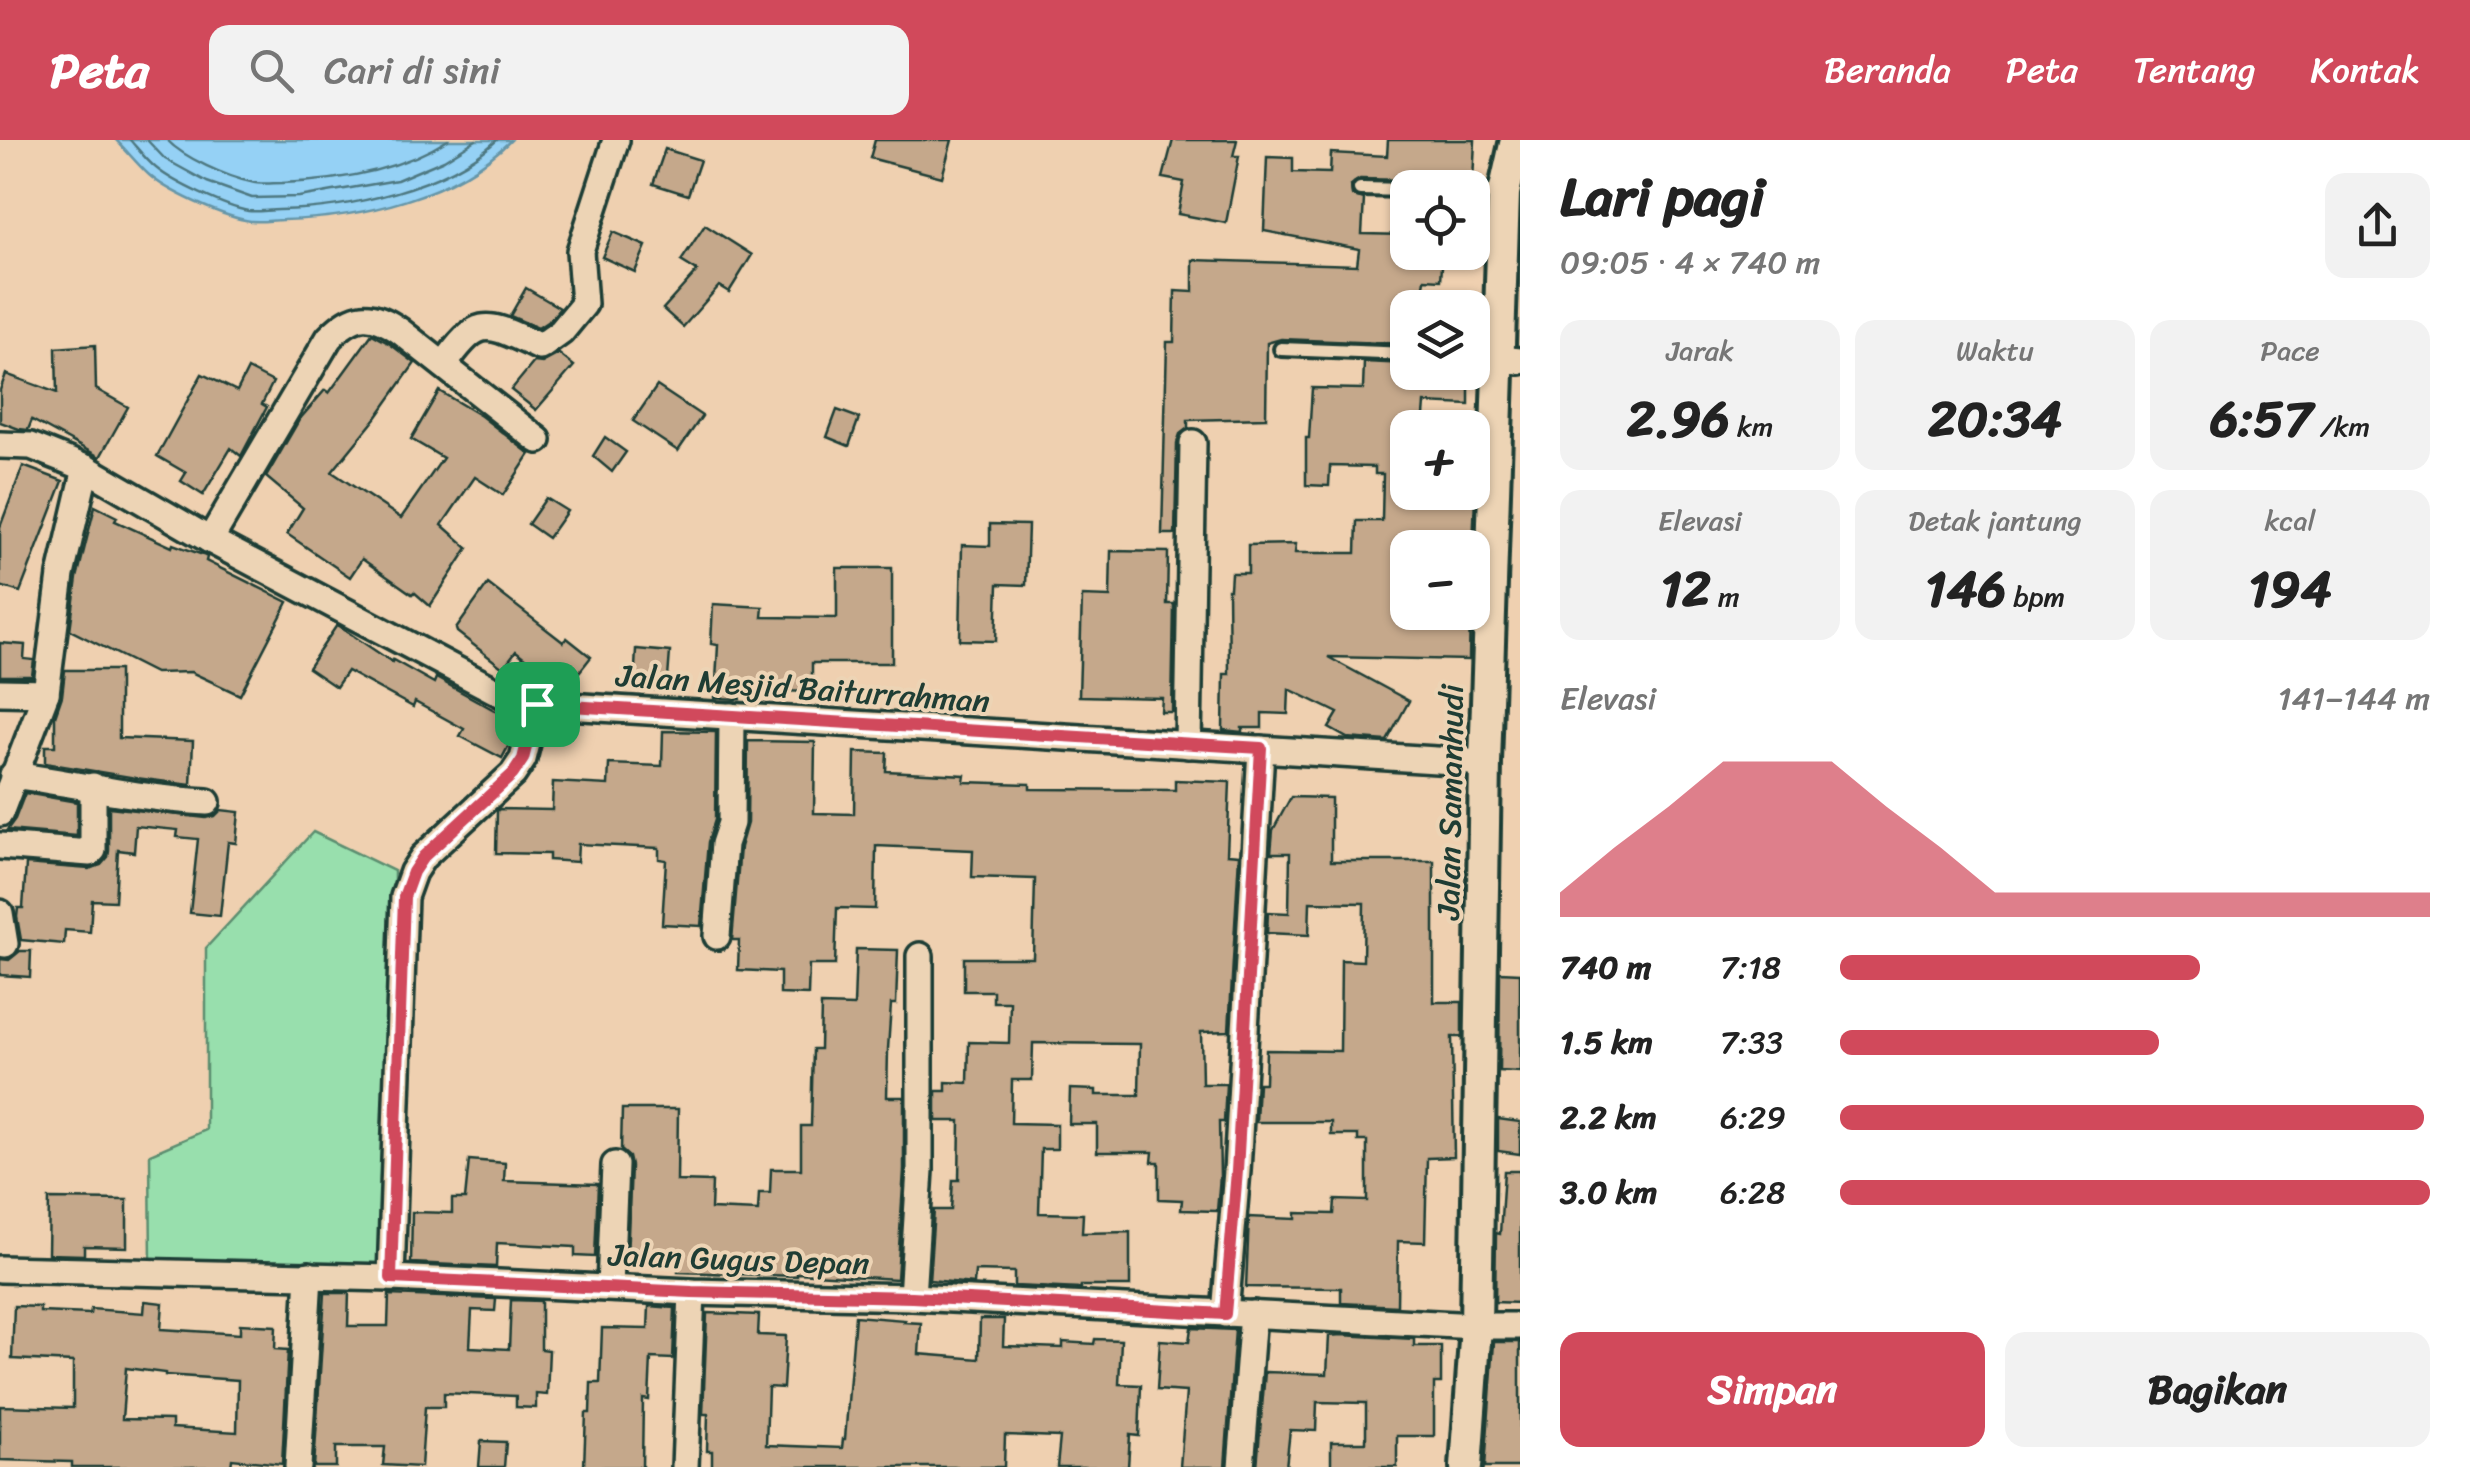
<!DOCTYPE html>
<html lang="id">
<meta charset="utf-8">
<style>
body{margin:0;font-family:Sriracha,sans-serif;background:#f2f2f2;color:#222;height:100vh;display:flex;flex-direction:column;font-size:38px;white-space:nowrap}
*{box-sizing:border-box;margin:0}
p{font-size:32px;color:#767676}
.icon{flex:none;width:55px;height:55px;fill:none;stroke:currentColor;stroke-width:2;stroke-linecap:round;stroke-linejoin:round}
.map{position:relative;flex:1;overflow:hidden}
.details{display:flex;flex-direction:column;background:#fff;width:950px}
.details>*{flex:none}
.controls{position:absolute;left:1390px;top:30px;display:grid;gap:20px}
.controls a{display:grid;place-items:center;width:100px;height:100px;border-radius:20px;background:#fff;box-shadow:0 2px 8px #0004;font-size:50px}
.pin{position:absolute;display:grid;place-items:center;width:85px;height:85px;color:#fff;margin:-42px;border-radius:20px;box-shadow:0 5px 15px #0006}
.round{display:grid;place-items:center;flex:none;width:105px;height:105px;border-radius:20px;background:#f2f2f2}
.overview{display:flex;align-items:center;justify-content:space-between;height:170px;padding:0 40px}
h1{font-size:55px;font-weight:700;line-height:75px}
.figures{display:grid;grid-template-columns:repeat(3,1fr);gap:15px;height:170px;padding:10px 40px}
.figures div{display:grid;align-content:center;border-radius:20px;background:#f2f2f2;text-align:center}
.figures b{font-size:50px;font-weight:700}
.figures small{font-size:28px;font-weight:400}
.figures p{font-size:28px}
.chart{height:280px;padding:20px 40px}
.chart p{display:flex;justify-content:space-between}
.chart svg{width:100%;height:180px;margin-top:10px;fill:#d1495b;opacity:.7}
.primary-button{display:flex;gap:20px;margin-top:auto;padding:20px 40px}
.primary-button a{flex:1;height:115px;border-radius:20px;background:#d1495b;color:#fff;font-size:40px;font-weight:700;line-height:115px;text-align:center}
.primary-button a+a{background:#f2f2f2;color:#222}
ul{padding:0 40px;list-style:none;font-size:32px}
li{display:grid;grid-template-columns:160px 120px 1fr;align-items:center;height:75px}
li i{height:25px;border-radius:12px;background:#d1495b}
header{display:flex;align-items:center;gap:60px;box-sizing:border-box;height:140px;padding:0 50px;background:#d1495b;color:#fff}
header strong{font-size:48px}
nav{display:flex;gap:55px;margin-inline-start:auto;font-size:35px}
.search{width:700px;height:90px;background:#f2f2f2;display:flex;align-items:center;gap:25px;box-sizing:border-box;padding:0 35px;border-radius:20px;color:#767676;font-size:38px}
main{display:flex;flex:1;min-height:0}
.map>svg:first-child{display:block}
.green{fill:#98dfad;stroke:#5c8e70;stroke-width:2.5}
.water{fill:#95d1f5;stroke:#6696a8;stroke-width:2.5}
.lines{fill:none;stroke-linecap:round;stroke-linejoin:round}
.shore{stroke:#4e7881;stroke-width:2.5}
.building{fill:#c5a88b;stroke:#1f3d34;stroke-width:2.5;fill-rule:evenodd}
.service-casing{stroke:#1f3d34;stroke-width:20}
.minor-casing{stroke:#1f3d34;stroke-width:32}
.tertiary-casing{stroke:#1f3d34;stroke-width:38}
.service{stroke:#edd4b5;stroke-width:12}
.minor{stroke:#edd4b5;stroke-width:25}
.tertiary{stroke:#edd4b5;stroke-width:30}
.route-casing{stroke:#fff;stroke-width:20}
.route{stroke:#d1495b;stroke-width:12}
.labels{text-anchor:middle;stroke-width:8;stroke-linejoin:round;paint-order:stroke}
.street-label{font-size:32px;fill:#1f3d34;stroke:#edd4b5}
</style>
<header>
<strong>Peta</strong>
<div class="search"><svg class="icon" aria-label="search" viewBox="0 0 24 24"><circle cx="10" cy="10" r="6"/><path d="M15 15l6 6"/></svg>Cari di sini</div>
<nav><a>Beranda</a><a>Peta</a><a>Tentang</a><a>Kontak</a></nav>
</header>
<main>
<div class="map">
<svg width="1520" height="1327" viewBox="0 0 1520 1327">
<rect width="100%" height="100%" fill="#efd0b0"/>
<filter id="ink" filterUnits="userSpaceOnUse"><feTurbulence type="fractalNoise" baseFrequency=".01" numOctaves="2"/><feDisplacementMap in="SourceGraphic" scale="20" xChannelSelector="R" yChannelSelector="G"/><feConvolveMatrix kernelMatrix="1 2 1 2 8 2 1 2 1" color-interpolation-filters="sRGB"/></filter>
<g filter="url(#ink)">
<polygon class="green" points="313,692 394,731 389,1130 151,1125 150,1014 206,990 206,808"/>
<path class="water" d="M 116,0 L 511,0 C 454,57 362,78 283,80 C 271,80 257,83 245,80 C 220,75 166,51 148,34 C 137,24 127,11 116,0 Z"/>
<g class="lines">
<g class="shore">
<path d="M 130,0 C 138,9 147,21 156,28 C 174,43 226,67 248,71 C 258,72 269,70 279,70 C 348,69 446,48 497,0"/>
<polyline points="147,0 165,19 207,42 252,58 299,57 397,40 444,20 476,0"/>
<path d="M 167,0 C 184,18 227,37 251,42 C 261,45 272,43 282,43 C 338,41 401,30 448,0"/>
</g>
</g>
<g class="building">
<polygon points="875,0 952,0 942,37 870,18"/>
<polygon points="1173,0 1237,0 1233,16 1239,16 1226,83 1178,74 1184,42 1163,38"/>
<polygon points="1388,0 1475,0 1473,42 1465,45 1423,43 1423,48 1417,48 1414,42 1408,40 1360,39 1351,45 1352,55 1364,59 1362,94 1408,95 1408,112 1443,112 1441,140 1425,139 1421,168 1408,168 1408,204 1281,199 1267,203 1266,278 1188,280 1188,288 1180,294 1177,303 1175,394 1162,394 1167,202 1174,202 1175,151 1193,152 1193,120 1357,125 1359,109 1264,91 1267,17 1293,18 1293,32 1330,33 1331,13 1387,16"/>
<polygon points="665,9 700,20 688,55 653,44"/>
<polygon points="705,85 752,115 729,152 719,146 683,187 663,169 697,131 681,121"/>
<polygon points="613,92 646,106 635,132 602,117"/>
<polygon points="526,148 560,168 550,180 538,188 510,176"/>
<polygon points="372,194 390,204 415,223 376,278 332,332 401,378 443,318 411,299 439,251 481,276 530,314 503,355 475,337 442,385 468,408 430,466 414,452 412,454 362,419 350,437 287,394 303,368 266,337 299,280 325,250 329,253"/>
<polygon points="95,205 96,249 128,267 100,317 32,280 28,290 19,289 0,282 0,250 6,234 57,253 56,208"/>
<polygon points="559,214 574,226 536,270 511,250 534,222 542,223"/>
<polygon points="1364,222 1408,224 1408,232 1469,232 1469,265 1425,263 1423,288 1408,288 1408,352 1455,352 1455,358 1475,357 1473,408 1408,408 1408,472 1470,472 1469,520 1328,517 1409,561 1387,601 1347,598 1329,588 1338,573 1289,549 1288,574 1262,573 1262,588 1242,588 1242,592 1223,590 1224,534 1229,534 1228,449 1230,449 1231,433 1248,433 1248,405 1296,404 1295,413 1356,413 1357,381 1382,381 1383,334 1375,334 1375,327 1330,326 1329,346 1306,345 1306,298 1309,298 1312,248 1363,249"/>
<polygon points="248,229 273,242 262,264 267,267 241,316 231,308 203,355 181,341 186,333 157,316 202,234 237,251"/>
<polygon points="657,246 702,276 678,311 633,281"/>
<polygon points="837,270 859,278 849,306 827,297"/>
<polygon points="605,297 626,312 612,332 593,316"/>
<polygon points="23,326 63,341 20,452 0,446 0,387"/>
<polygon points="546,358 567,371 548,398 528,384"/>
<polygon points="95,366 117,377 115,381 172,407 173,404 203,415 207,417 206,421 288,462 240,555 191,532 155,533 70,490 77,438"/>
<polygon points="990,384 1028,385 1026,445 998,444 996,501 960,500 962,405 990,406"/>
<polygon points="1111,411 1168,412 1167,464 1174,464 1172,572 1161,572 1162,558 1079,556 1082,456 1110,457"/>
<polygon points="837,428 892,428 892,523 812,523 812,552 741,550 740,559 715,558 718,505 711,504 713,464 763,467 762,477 837,478"/>
<polygon points="488,444 563,502 567,498 591,517 565,550 516,511 503,528 457,492 456,489"/>
<polygon points="337,485 392,522 393,520 434,543 436,538 516,582 510,603 502,618 460,596 464,589 415,562 413,567 347,531 336,547 308,528"/>
<polygon points="0,503 25,505 24,519 34,520 32,536 0,536"/>
<polygon points="636,509 670,512 667,551 634,548"/>
<polygon points="65,530 119,530 119,598 193,601 191,645 136,638 45,623 45,606 55,606 55,576 62,556"/>
<polygon points="663,591 716,592 715,680 708,702 701,786 662,784 666,720 659,719 659,708 578,704 577,722 549,720 549,714 496,713 497,671 499,669 552,670 553,642 608,645 609,624 662,626"/>
<polygon points="748,601 815,602 814,673 854,674 855,612 887,613 886,631 965,635 964,642 1030,644 1030,649 1175,650 1175,640 1230,642 1227,714 1239,715 1229,891 1201,892 1202,944 1226,944 1224,982 1219,982 1220,1036 1217,1071 1181,1070 1182,1060 1159,1059 1159,1022 1152,1022 1153,1012 1097,1012 1097,984 1069,984 1070,949 1096,950 1096,955 1139,955 1140,904 1033,903 1032,940 1012,940 1011,983 1057,984 1057,1009 1041,1009 1039,1073 1083,1074 1082,1093 1130,1092 1130,1146 1081,1146 1081,1149 1014,1146 1014,1132 975,1131 974,1144 929,1140 934,1070 951,1070 953,1040 959,1040 960,981 936,981 936,951 946,951 946,942 968,943 969,902 1009,903 1010,862 993,862 993,851 964,851 964,818 1033,818 1035,739 972,737 973,710 876,706 875,769 837,768 835,825 809,825 808,855 780,854 780,832 738,830 739,800 732,800 740,707 747,683"/>
<polygon points="25,653 77,662 77,696 7,690 15,679"/>
<polygon points="1291,657 1331,658 1331,721 1434,721 1434,862 1462,862 1462,897 1452,897 1454,1017 1427,1018 1425,1102 1398,1101 1397,1166 1341,1163 1341,1148 1246,1147 1249,1077 1296,1079 1296,1073 1334,1074 1335,1060 1367,1061 1367,1001 1358,1001 1358,995 1331,995 1331,982 1256,982 1258,943 1265,943 1266,910 1340,911 1341,820 1363,821 1364,763 1310,762 1309,795 1267,793 1268,772 1289,773 1290,713 1271,713 1273,690"/>
<polygon points="109,667 206,678 215,676 221,670 239,672 236,703 228,702 220,776 190,773 198,699 177,697 178,690 136,686 134,712 118,710 115,761 92,760 90,792 65,790 64,804 21,800 17,777 18,768 23,768 26,724 89,729 101,725 108,717 109,711"/>
<polygon points="856,809 898,810 896,864 891,864 888,909 887,957 904,957 904,1030 897,1139 797,1133 797,1136 678,1132 679,1120 627,1118 631,1026 629,1017 621,1010 622,969 678,969 677,1041 712,1042 711,1069 758,1071 759,1053 770,1053 771,1029 801,1029 801,986 811,986 813,909 820,909 821,865 854,866"/>
<polygon points="20,811 31,811 30,837 0,835 0,819 9,820"/>
<polygon points="1500,832 1520,833 1520,932 1499,931"/>
<polygon points="1498,979 1520,982 1520,1014 1498,1011"/>
<polygon points="469,1020 505,1023 504,1041 598,1044 595,1117 575,1116 575,1107 497,1103 496,1127 411,1123 412,1072 452,1073 452,1059 465,1059"/>
<polygon points="1504,1031 1520,1031 1520,1163 1495,1162 1496,1093 1500,1094"/>
<polygon points="49,1059 127,1060 127,1107 84,1106 84,1115 48,1114"/>
<polygon points="325,1153 349,1153 348,1186 388,1186 389,1155 496,1159 495,1171 472,1170 470,1207 509,1209 511,1160 541,1161 541,1209 549,1210 547,1255 536,1254 536,1268 516,1267 516,1256 444,1253 444,1267 425,1267 421,1327 383,1325 385,1307 336,1307 336,1327 314,1327"/>
<path d="M 145,1161 L 163,1163 L 161,1189 L 240,1194 L 240,1184 L 276,1186 L 275,1209 L 288,1210 L 282,1324 L 232,1319 L 231,1327 L 72,1327 L 72,1322 L 0,1320 L 0,1266 L 73,1268 L 73,1222 L 12,1219 L 14,1166 L 40,1167 L 40,1172 L 90,1174 L 91,1169 L 144,1173 ZM 126,1228 L 165,1233 L 165,1235 L 238,1240 L 237,1292 L 172,1288 L 172,1280 L 122,1279 Z"/>
<polygon points="649,1166 675,1168 673,1219 651,1218 649,1260 643,1259 642,1327 584,1327 586,1273 590,1273 591,1243 600,1243 602,1188 648,1189"/>
<polygon points="707,1173 759,1175 758,1195 786,1196 783,1248 768,1247 766,1305 842,1308 843,1299 845,1299 855,1176 905,1180 904,1182 921,1183 919,1214 979,1219 980,1179 1004,1179 1003,1206 1063,1208 1063,1202 1094,1204 1095,1199 1121,1200 1119,1244 1141,1245 1139,1296 1130,1295 1128,1327 1057,1327 1060,1297 1005,1295 1004,1327 712,1327 712,1311 707,1311 708,1274 703,1274"/>
<polygon points="1191,1188 1235,1190 1225,1327 1180,1327 1186,1252 1157,1250 1160,1200 1189,1202"/>
<polygon points="1341,1195 1414,1199 1414,1206 1441,1206 1441,1243 1434,1243 1434,1296 1397,1296 1397,1327 1331,1327 1331,1302 1366,1302 1366,1263 1317,1262 1316,1291 1290,1290 1286,1327 1257,1327 1265,1232 1327,1234 1329,1196"/>
<polygon points="1494,1202 1520,1202 1520,1327 1485,1327"/>
<polygon points="481,1301 506,1302 504,1327 479,1327"/>
</g>
<g class="lines">
<g class="service-casing">
<g id="service">
<polyline points="1360,49 1408,50"/>
<polyline points="1472,52 1502,53"/>
<polyline points="1281,209 1408,214"/>
<polyline points="1472,217 1499,219"/>
</g>
</g>
<g class="minor-casing">
<g id="minor">
<polyline points="1499,219 1520,221"/>
<path d="M 444,225 C 480,173 487,183 540,207 L 561,192 L 584,164 L 580,111 L 616,0"/>
<polyline points="0,305 31,306 86,328 210,400 519,563 1485,623"/>
<path d="M 210,400 L 329,198 C 354,172 371,170 400,191 L 538,300"/>
<polyline points="0,552 46,553"/>
<polyline points="1188,605 1193,303"/>
<path d="M 13,635 C 78,644 141,659 207,662"/>
<polyline points="0,673 46,553 61,435 86,328"/>
<polyline points="0,706 90,713 93,710 93,646"/>
<polyline points="0,773 5,804"/>
<polyline points="717,796 724,704 731,683 732,576"/>
<polyline points="0,1129 391,1138 692,1152 912,1157 1476,1186 1520,1186"/>
<polyline points="391,1138 404,757 413,732 423,717 513,634 523,619 537,564"/>
<polyline points="610,1147 615,1025"/>
<polyline points="912,1157 920,1030 920,816"/>
<polyline points="1225,1174 1237,1031 1261,609"/>
<polyline points="298,1327 309,1135"/>
<polyline points="685,1327 692,1152"/>
<polyline points="1241,1327 1253,1174"/>
</g>
</g>
<g class="tertiary-casing">
<polyline id="tertiary" points="1466,1327 1476,1186 1485,623 1504,53 1516,0"/>
</g>
<use href="#service" class="service"/>
<use href="#minor" class="minor"/>
<use href="#tertiary" class="tertiary"/>
</g>
</g>
<g class="lines" filter="url(#ink)">
<g class="route-casing">
<polygon id="route" points="537,564 1261,608 1237,1031 1225,1174 912,1157 692,1152 391,1138 404,757 413,732 423,717 513,634 523,619"/>
</g>
<use href="#route" class="route"/>
</g>
<g class="labels">
<g class="street-label">
<text transform="translate(803 548) rotate(4)" y="11">Jalan Mesjid Baiturrahman</text>
<text transform="translate(1450 662) rotate(-89)" y="11">Jalan Samanhudi</text>
<text transform="translate(739 1119) rotate(2)" y="11">Jalan Gugus Depan</text>
</g>
</g>
</svg>
<div class="controls">
<a><svg class="icon" aria-label="locate" viewBox="0 0 24 24"><circle cx="12" cy="12" r="6"/><path d="M12 2v4M12 18v4M2 12h4M18 12h4"/></svg></a>
<a><svg class="icon" aria-label="layers" viewBox="0 0 24 24"><path d="M12 4l9 5-9 5-9-5zM3 14l9 5 9-5"/></svg></a>
<a>+</a>
<a>−</a>
</div>
<div class="pin" style="left:537px;top:564px;background:#1e9e55"><svg class="icon" aria-label="arrive" viewBox="0 0 24 24"><path d="M6 21V4h12l-3 4 3 4H6"/></svg></div>
</div>
<section class="details">
<div class="overview"><div><h1>Lari pagi</h1><p>09:05 · 4 × 740 m</p></div><a class="round"><svg class="icon" aria-label="share" viewBox="0 0 24 24"><path d="M12 15V3M7 8l5-5 5 5M5 13v7h14v-7"/></svg></a></div>
<div class="figures">
<div><p>Jarak</p><b>2.96<small> km</small></b></div>
<div><p>Waktu</p><b>20:34</b></div>
<div><p>Pace</p><b>6:57<small> /km</small></b></div>
</div>
<div class="figures">
<div><p>Elevasi</p><b>12<small> m</small></b></div>
<div><p>Detak jantung</p><b>146<small> bpm</small></b></div>
<div><p>kcal</p><b>194</b></div>
</div>
<div class="chart"><p><span>Elevasi</span>141–144 m</p>
<svg viewBox="0 0 160 44" preserveAspectRatio="none"><path d="M0 44V38L10 27L20 17L30 6L40 6L50 6L60 17L70 27L80 38L90 38L100 38L110 38L120 38L130 38L140 38L150 38L160 38V44z"/></svg>
</div>
<ul>
<li><b>740 m</b>7:18<i style="width:61%"></i></li>
<li><b>1.5 km</b>7:33<i style="width:54%"></i></li>
<li><b>2.2 km</b>6:29<i style="width:99%"></i></li>
<li><b>3.0 km</b>6:28<i style="width:100%"></i></li>
</ul>
<div class="primary-button"><a>Simpan</a><a>Bagikan</a></div>
</section>
</main>
